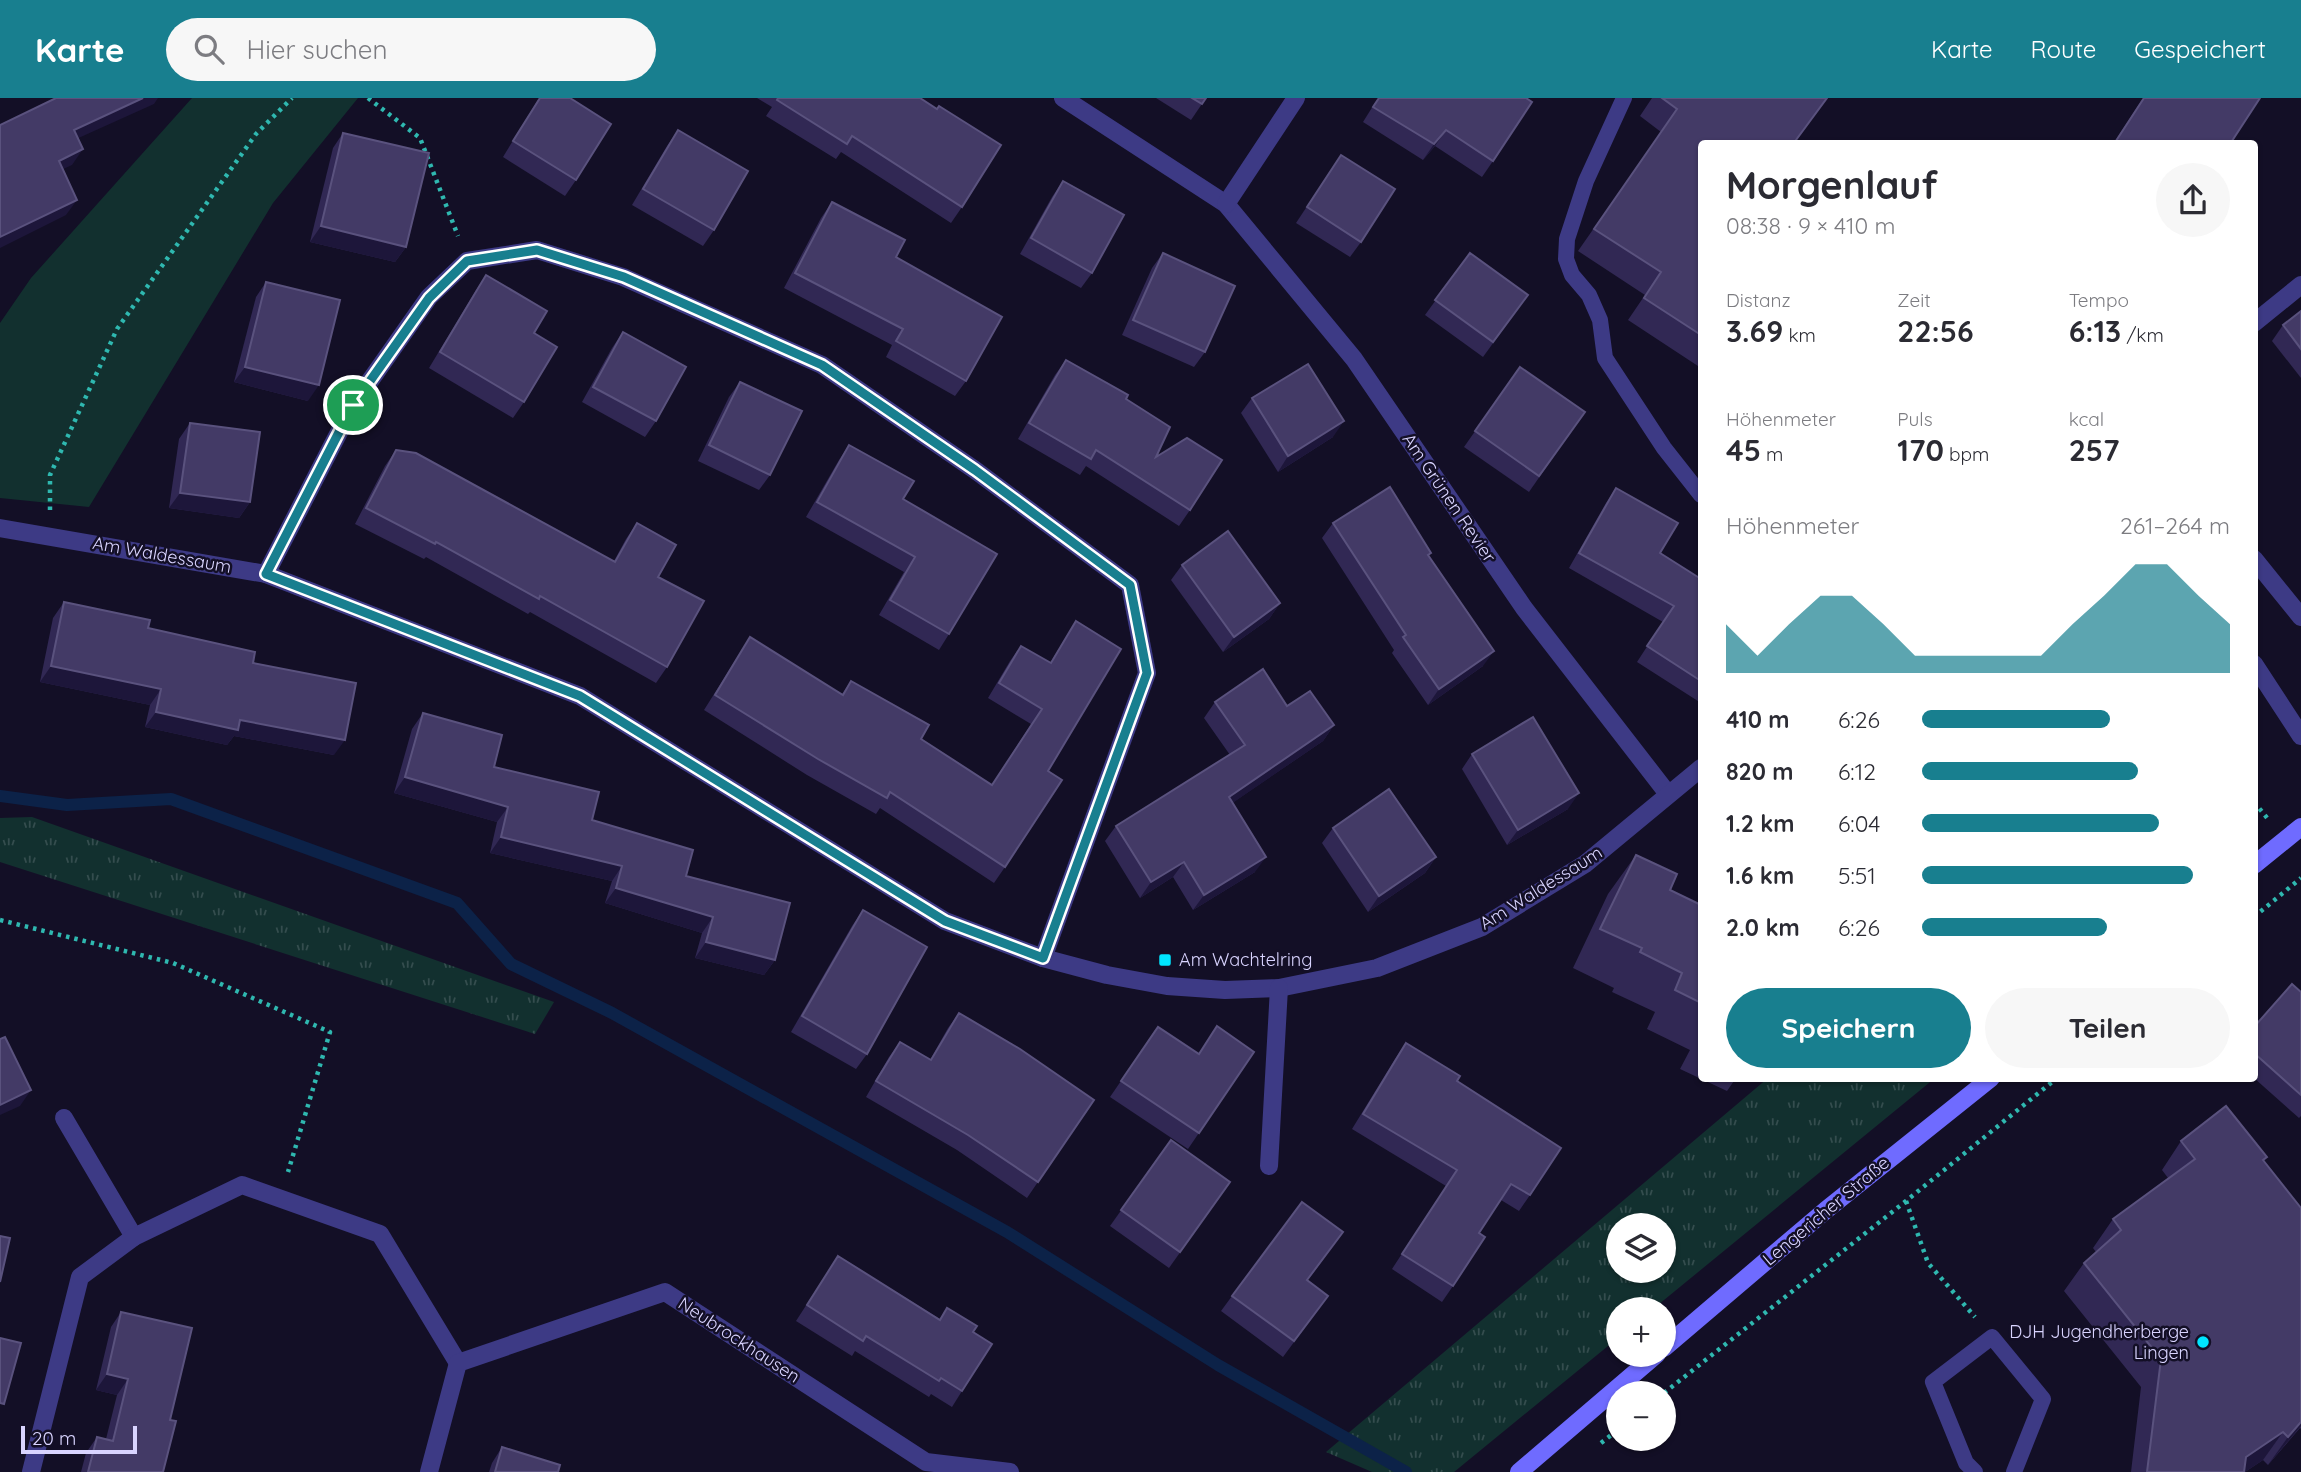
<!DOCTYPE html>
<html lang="de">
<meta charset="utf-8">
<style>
body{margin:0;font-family:Quicksand,sans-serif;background:#f7f7f7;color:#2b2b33;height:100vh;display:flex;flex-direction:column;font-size:26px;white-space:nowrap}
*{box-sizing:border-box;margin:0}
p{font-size:23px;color:#7c7c81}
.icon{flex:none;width:38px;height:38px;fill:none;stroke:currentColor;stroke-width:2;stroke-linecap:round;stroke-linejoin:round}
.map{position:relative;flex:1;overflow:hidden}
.side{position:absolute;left:1698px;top:42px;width:560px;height:942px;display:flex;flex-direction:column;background:#fff;border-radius:7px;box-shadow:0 2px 5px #0004}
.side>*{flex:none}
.fabs{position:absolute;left:1606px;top:1115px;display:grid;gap:14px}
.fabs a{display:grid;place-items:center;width:70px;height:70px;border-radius:50%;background:#fff;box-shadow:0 2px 5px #0004;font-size:35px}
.scale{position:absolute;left:21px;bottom:18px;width:116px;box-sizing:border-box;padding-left:7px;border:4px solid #d9d4ff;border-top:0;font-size:19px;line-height:24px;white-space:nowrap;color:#d9d4ff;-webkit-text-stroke:5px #130f26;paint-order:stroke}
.pin{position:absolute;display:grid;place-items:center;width:60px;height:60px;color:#fff;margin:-30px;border:4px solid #fff;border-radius:50%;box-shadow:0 2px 7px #0007}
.round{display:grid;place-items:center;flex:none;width:74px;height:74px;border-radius:37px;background:#f7f7f7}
.head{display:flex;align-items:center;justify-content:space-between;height:119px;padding:0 28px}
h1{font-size:38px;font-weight:700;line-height:52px}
.figures{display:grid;grid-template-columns:repeat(3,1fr);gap:10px;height:119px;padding:7px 28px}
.figures div{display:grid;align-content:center}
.figures b{font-size:30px;font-weight:700}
.figures small{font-size:19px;font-weight:400}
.figures p{font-size:19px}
.chart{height:196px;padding:14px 28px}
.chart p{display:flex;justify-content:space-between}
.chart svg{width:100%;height:126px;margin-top:7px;fill:#187f8f;opacity:.7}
.cta{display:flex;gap:14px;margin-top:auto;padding:14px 28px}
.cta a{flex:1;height:80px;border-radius:42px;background:#187f8f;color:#fff;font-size:28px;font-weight:700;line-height:80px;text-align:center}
.cta a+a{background:#f7f7f7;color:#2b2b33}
ul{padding:0 28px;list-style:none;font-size:23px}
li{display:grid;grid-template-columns:112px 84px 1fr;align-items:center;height:52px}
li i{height:18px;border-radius:9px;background:#187f8f}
header{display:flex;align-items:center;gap:42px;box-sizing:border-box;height:98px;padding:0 35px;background:#187f8f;color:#fff}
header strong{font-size:33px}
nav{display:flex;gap:38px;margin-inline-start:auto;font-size:24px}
.search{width:490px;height:63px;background:#f7f7f7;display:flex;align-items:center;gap:18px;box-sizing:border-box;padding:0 24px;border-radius:38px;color:#7c7c81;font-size:26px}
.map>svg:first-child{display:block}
.grass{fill:url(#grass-tufts);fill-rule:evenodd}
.green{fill:#12302f}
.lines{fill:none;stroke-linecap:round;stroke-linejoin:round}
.stream{stroke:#0c2248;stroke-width:12}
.path{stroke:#2fb8b0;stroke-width:4.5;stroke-dasharray:3.5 5;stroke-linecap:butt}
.lane{stroke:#3d3a85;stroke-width:16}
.street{stroke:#3d3a85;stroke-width:18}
.secondary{stroke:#6f6bff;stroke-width:18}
.wall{fill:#312854}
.shaded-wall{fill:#1d163a}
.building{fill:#433a66;stroke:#5a527e;stroke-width:2}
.route-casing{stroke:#fff;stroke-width:14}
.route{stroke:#187f8f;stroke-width:9}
.poi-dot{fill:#00e5ff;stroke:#130f26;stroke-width:2.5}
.labels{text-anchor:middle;stroke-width:5;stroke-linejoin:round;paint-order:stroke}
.street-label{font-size:18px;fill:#d9d4ff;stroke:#130f26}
.poi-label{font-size:18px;fill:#d9d4ff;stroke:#130f26;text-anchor:start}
</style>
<header>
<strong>Karte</strong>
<div class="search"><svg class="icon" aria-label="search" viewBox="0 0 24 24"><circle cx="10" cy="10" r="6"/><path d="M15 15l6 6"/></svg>Hier suchen</div>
<nav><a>Karte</a><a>Route</a><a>Gespeichert</a></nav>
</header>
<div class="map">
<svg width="2301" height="1374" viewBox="0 0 2301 1374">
<defs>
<pattern id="grass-tufts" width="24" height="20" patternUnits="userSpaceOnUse" patternTransform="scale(1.75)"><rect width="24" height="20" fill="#12302f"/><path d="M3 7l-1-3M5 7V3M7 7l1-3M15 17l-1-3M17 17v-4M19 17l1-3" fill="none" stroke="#344d4e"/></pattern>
</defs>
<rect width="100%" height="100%" fill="#130f26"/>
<g class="grass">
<polygon points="32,719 554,904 535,936 0,764 0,720"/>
<path d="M 1768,980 L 1935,980 L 1653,1211 L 1619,1211 L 1619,1239 L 1454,1374 L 1372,1374 L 1326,1354 ZM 1619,1127 L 1664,1127 L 1664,1172 L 1619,1172 Z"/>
</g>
<polygon class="green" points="192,0 358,0 273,105 89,409 0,400 0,225 31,180"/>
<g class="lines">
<polyline class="stream" points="0,698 67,707 171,701 457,805 511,866 612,915 1007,1134 1218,1267 1406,1374"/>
<g class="path">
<polyline points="368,0 420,40 458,138"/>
<polyline points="50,412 50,377 117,231 256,36 292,0"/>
<polyline points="2254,704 2268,721"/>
<polyline points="2254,819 2301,780"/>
<polyline points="0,822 173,865 330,934 288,1074"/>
<polyline points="1906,1103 1928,1165 1975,1219"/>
<polyline points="1664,1295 1906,1103 2057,980"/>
<polyline points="1601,1345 1619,1331"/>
</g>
<g class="lane">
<polyline points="1624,0 1586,83 1567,141 1566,161 1572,177 1589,197 1600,222 1605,260 1664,350 1701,397"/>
<polyline points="1975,1374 1966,1365 1933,1284 1992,1239 2043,1301 2014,1374"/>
</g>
<g class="street">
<polyline points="1063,0 1226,106 1354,261 1524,510 1668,696"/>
<polyline points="1226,106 1296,0"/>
<polyline points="2254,225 2301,187"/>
<polyline points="0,430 266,476 580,598 945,823 1043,860 1107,877 1167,888 1225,892 1279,890 1377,870 1482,829 1585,766 1701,670"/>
<polyline points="2254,461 2301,519"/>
<polyline points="266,476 353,307 429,199 467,163 537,152 623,179 822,267 975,372 1130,487 1147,575 1043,860"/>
<polyline points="2254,566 2301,638"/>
<polyline points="64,1020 134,1139"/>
<polyline points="1269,1068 1279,890"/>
<polyline points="31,1374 80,1179 134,1139 242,1087 380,1136 458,1265"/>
<polyline points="429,1374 458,1265 665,1194 926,1364 1010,1374"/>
</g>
<g class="secondary">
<polyline points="2254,767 2301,729"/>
<polyline points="1664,1250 1826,1112 1991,980"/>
<polyline points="1519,1374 1657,1256"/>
</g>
</g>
<g class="wall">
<polygon points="539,0 570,0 576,82 565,98 503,59"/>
<polygon points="757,0 920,0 962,109 951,125 841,54 836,61 766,18 772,9"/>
<polygon points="1156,0 1206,0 1191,22"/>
<polygon points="1378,0 1526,0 1493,63 1482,79 1435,48 1423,62 1363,24"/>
<polygon points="1652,0 1828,0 1701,46 1701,270 1628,222 1645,197 1578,153 1661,34 1640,18"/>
<polygon points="2143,0 2260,0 2230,46 2113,46"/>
<polygon points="678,32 714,132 703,148 632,107 667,48"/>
<polygon points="343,35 406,149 395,164 310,144 333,50"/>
<polygon points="1341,57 1361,144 1350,159 1296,125"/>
<polygon points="1063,83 1092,175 1081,190 1020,156 1052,99"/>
<polygon points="832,104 896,159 966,283 955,298 886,259 892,247 784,190 821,120"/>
<polygon points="1163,155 1205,254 1194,269 1122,237 1152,170"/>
<polygon points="1470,155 1528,197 1483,259 1425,217"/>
<polygon points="486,177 524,304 513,320 429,270 476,192"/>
<polygon points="266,184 308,303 234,284 256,199"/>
<polygon points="2301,213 2301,280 2272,243 2283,227"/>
<polygon points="623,234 656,323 645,339 582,304 612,250"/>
<polygon points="1066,262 1126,301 1156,359 1190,412 1179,428 1086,368 1080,377 1018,341 1055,277"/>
<polygon points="1520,269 1574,329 1529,394 1464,349"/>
<polygon points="740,284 770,377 759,392 698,363 729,299"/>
<polygon points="1252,300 1333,339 1278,374 1241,315"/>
<polygon points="190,325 250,404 239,420 169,410 179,341"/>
<polygon points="849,347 903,401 949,536 939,552 879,517 904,474 806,419 839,362"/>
<polygon points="396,352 614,463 626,441 637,425 658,479 667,569 656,585 530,514 528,516 426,459 424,461 355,426 385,368"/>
<polygon points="1616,390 1660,455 1701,481 1701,605 1637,564 1663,524 1569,470 1606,405"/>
<polygon points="1333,425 1429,458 1483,568 1428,607 1392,555 1394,552 1322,440"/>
<polygon points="1182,467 1280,505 1269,521 1223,554 1171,482"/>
<polygon points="64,504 148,530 253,565 334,657 234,638 227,647 145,629 150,607 40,584 53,520"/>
<polygon points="1076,523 1048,673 1005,769 994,785 880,710 876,716 807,677 704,612 750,539 842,596 851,583 921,641 992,687 1031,626 988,600 1010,563 1021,548 1050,565"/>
<polygon points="1215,604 1287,608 1334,627 1323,643 1232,705 1255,774 1193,812 1173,779 1140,800 1105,743 1116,728 1230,657 1204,620"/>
<polygon points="423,615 494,669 592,722 686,778 775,862 764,877 695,860 702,835 605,805 612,783 490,755 497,724 394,695 412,631"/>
<polygon points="1472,656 1568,711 1507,747 1462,671"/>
<polygon points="1333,730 1436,759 1425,775 1368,814 1322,745"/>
<polygon points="1636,757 1670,792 1701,807 1701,980 1736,980 1727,993 1680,971 1690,952 1647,931 1655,914 1612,894 1614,890 1573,870 1608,796"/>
<polygon points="863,812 867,956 856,971 791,934 852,828"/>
<polygon points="2301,894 2301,1018 2299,1020 2254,980 2254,929"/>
<polygon points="959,915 1094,1002 1027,1100 957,1052 866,999 889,959 900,944 930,962 948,930"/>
<polygon points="1158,929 1198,956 1254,954 1188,1051 1110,999"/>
<polygon points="1406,945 1457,983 1530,1097 1519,1113 1501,1102 1479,1135 1453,1188 1442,1204 1392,1171 1446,1088 1352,1031 1395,961"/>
<polygon points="1171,1042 1230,1084 1169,1170 1110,1128"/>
<polygon points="2181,1043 2267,1059 2264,1063 2301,1110 2301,1331 2300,1330 2268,1367 2263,1362 2245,1374 2131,1374 2141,1289 2064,1193 2084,1165 2096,1154 2093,1150 2113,1121 2168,1080 2162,1072"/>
<polygon points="1332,1149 1308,1182 1317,1213 1283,1259 1221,1213 1232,1198"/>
<polygon points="838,1158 940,1221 947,1210 973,1234 962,1293 952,1309 931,1296 929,1299 855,1253 852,1258 796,1223"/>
<polygon points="121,1214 170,1322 163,1374 81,1374 86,1355 97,1339 106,1341 117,1297 96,1292 111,1229"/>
<polygon points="502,1349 558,1374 489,1374 492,1365"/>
</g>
<g class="shaded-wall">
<polygon points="143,0 158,0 154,6 63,47 74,32"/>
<polygon points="1446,32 1435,48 1423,62 1434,46"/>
<polygon points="83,51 72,67 48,78 59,63"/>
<polygon points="77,102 66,117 0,150 0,139"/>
<polygon points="321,128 406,149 395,164 310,144"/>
<polygon points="245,269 319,287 308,303 234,284"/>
<polygon points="1344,323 1333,339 1278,374 1288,358"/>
<polygon points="180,395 250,404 239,420 169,410"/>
<polygon points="1280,505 1269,521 1223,554 1234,539"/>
<polygon points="1494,553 1483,568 1428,607 1439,591"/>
<polygon points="51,568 161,591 150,607 40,584"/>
<polygon points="156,614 240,622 345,642 334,657 234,638 227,647 145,629"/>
<polygon points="1334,627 1323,643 1218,715 1229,699"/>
<polygon points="405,679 508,709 497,724 394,695"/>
<polygon points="1579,695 1568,711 1507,747 1518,732"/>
<polygon points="501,739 622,768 612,783 490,755"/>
<polygon points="1266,759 1255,774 1193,812 1204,797"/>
<polygon points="1436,759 1425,775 1368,814 1379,798"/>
<polygon points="1184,764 1173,779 1140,800 1151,784"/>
<polygon points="616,790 713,819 702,835 605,805"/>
<polygon points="706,844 775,862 764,877 695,860"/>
<polygon points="31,992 20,1008 0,1017 0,1007"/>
<polygon points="107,1276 128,1281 117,1297 96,1292"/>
<polygon points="2301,1324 2301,1328 2268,1367 2288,1339"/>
<polygon points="2283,1334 2263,1362 2245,1374 2235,1374 2246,1359"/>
</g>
<g class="building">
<polygon points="56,0 143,0 74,32 83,51 59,63 77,102 0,139 0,27"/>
<polygon points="540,0 570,0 611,26 576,82 513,43"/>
<polygon points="778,0 920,0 937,11 939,8 1001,47 962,109 852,38 847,46 777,2"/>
<polygon points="1192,0 1206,0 1202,6"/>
<polygon points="1379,0 1526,0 1532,4 1493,63 1446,32 1434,46 1373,9"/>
<polygon points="1662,0 1827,0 1793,46 1701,46 1701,237 1644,200 1661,174 1594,131 1677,11"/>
<polygon points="2144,0 2260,0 2230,46 2114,46"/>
<polygon points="678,32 748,73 714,132 643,91"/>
<polygon points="343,35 429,55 406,149 321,128"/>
<polygon points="1341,57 1395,91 1361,144 1307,109"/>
<polygon points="1063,83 1124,117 1092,175 1031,140"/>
<polygon points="832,104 905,142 896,159 1002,219 966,283 896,243 903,231 795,175"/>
<polygon points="1163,155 1235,188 1205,254 1133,222"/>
<polygon points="1470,155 1528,197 1493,244 1435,202"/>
<polygon points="486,177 547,213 534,235 557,249 524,304 440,254"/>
<polygon points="266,184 340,202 319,287 245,269"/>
<polygon points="2301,213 2301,251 2283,227"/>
<polygon points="623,234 686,269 656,323 593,289"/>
<polygon points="1066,262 1128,297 1126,301 1170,329 1156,359 1187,340 1222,362 1190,412 1096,352 1091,361 1029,325"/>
<polygon points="1308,266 1344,323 1288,358 1252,300"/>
<polygon points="1520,269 1585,314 1539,378 1475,333"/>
<polygon points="740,284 802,313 770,377 709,347"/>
<polygon points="190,325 260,334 250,404 180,395"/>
<polygon points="849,347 914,383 903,401 997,456 949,536 890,502 915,459 817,404"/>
<polygon points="396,352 416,355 615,464 637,425 676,447 658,479 704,503 667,569 540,498 539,501 436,444 435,446 366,410"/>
<polygon points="1390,389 1431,455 1428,457 1494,553 1439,591 1403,539 1406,537 1333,425"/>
<polygon points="1616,390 1678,425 1660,455 1701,481 1701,583 1647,548 1674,508 1579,455"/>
<polygon points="1228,433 1280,505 1234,539 1182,467"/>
<polygon points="64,504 150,522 148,530 255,554 253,565 356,585 345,642 240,622 238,632 156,614 161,591 51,568"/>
<polygon points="1076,523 1121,551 1048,673 1062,682 1005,769 890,694 887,700 818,661 715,597 750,539 843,597 851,583 929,627 921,641 992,687 1042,611 999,585 1021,548 1051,565"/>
<polygon points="1263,571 1287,608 1310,593 1334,627 1229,699 1266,759 1204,797 1184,764 1151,784 1116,728 1245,647 1215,604"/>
<polygon points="423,615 502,637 494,669 599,694 592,722 693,752 686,778 790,805 775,862 706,844 713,819 616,790 622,768 501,739 508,709 405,679"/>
<polygon points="1533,619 1579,695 1518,732 1472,656"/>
<polygon points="1389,691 1436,759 1379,798 1333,730"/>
<polygon points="1636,757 1677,776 1670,792 1701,807 1701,905 1675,892 1682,875 1640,854 1642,850 1600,831"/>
<polygon points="863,812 927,849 867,956 802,918"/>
<polygon points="2292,886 2301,894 2301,997 2254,955 2254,929"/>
<polygon points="959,915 1020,951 1094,1002 1038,1084 968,1037 876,983 900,944 931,962"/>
<polygon points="1217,928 1254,954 1199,1035 1121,983 1158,929 1199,956"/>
<polygon points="5,939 31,992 0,1007 0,941"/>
<polygon points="1406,945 1460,978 1457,983 1561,1050 1530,1097 1511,1086 1479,1135 1485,1139 1453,1188 1402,1156 1457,1072 1363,1016"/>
<polygon points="2226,1008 2267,1059 2263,1062 2301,1110 2301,1324 2288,1339 2283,1334 2246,1359 2244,1374 2147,1374 2161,1261 2084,1165 2121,1132 2113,1121 2195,1061 2181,1043"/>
<polygon points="1171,1042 1230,1084 1180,1154 1121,1112"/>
<polygon points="1302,1104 1343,1134 1307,1182 1328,1198 1294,1243 1232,1198"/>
<polygon points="0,1138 10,1140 0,1184"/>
<polygon points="838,1158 940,1222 947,1210 977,1228 973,1234 992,1246 962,1293 941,1280 939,1283 866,1238 863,1243 807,1207"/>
<polygon points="121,1214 192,1230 170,1322 176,1323 163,1374 88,1374 97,1339 113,1343 128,1281 107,1276"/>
<polygon points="0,1240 21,1245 4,1306 0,1305"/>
<polygon points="502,1349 560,1367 558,1374 495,1374"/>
</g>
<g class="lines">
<g class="route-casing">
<polygon id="route" points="537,152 624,179 822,267 975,372 1130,487 1147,575 1043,860 945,823 580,598 266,476 353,307 429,200 467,163"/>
</g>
<use href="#route" class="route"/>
</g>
<g class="poi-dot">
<rect x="1158" y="855" width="14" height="14" rx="3.5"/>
<circle cx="2203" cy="1244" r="7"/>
</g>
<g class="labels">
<g class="street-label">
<text transform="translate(1449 400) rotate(56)" y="6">Am Grünen Revier</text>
<text transform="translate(162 457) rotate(10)" y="6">Am Waldessaum</text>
<text transform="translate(1541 790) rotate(-32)" y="6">Am Waldessaum</text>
<text transform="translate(1826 1113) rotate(-40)" y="6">Lengericher Straße</text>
<text transform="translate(739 1242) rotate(33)" y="6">Neubrockhausen</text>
</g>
<g class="poi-label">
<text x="1179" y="868">Am Wachtelring</text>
<text x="2189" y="1240" text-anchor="end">DJH Jugendherberge<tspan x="2189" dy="21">Lingen</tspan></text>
</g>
</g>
</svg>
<div class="fabs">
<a><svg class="icon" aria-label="layers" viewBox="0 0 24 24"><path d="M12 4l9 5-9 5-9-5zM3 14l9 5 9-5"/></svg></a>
<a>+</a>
<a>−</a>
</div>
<div class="scale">20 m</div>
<div class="pin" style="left:353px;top:307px;background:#1e9e55"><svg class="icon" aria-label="arrive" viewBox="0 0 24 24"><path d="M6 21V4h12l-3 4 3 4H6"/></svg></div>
<section class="side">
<div class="head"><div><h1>Morgenlauf</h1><p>08:38 · 9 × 410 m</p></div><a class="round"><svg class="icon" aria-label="share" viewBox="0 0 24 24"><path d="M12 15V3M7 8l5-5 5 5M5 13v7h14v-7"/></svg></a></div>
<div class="figures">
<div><p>Distanz</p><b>3.69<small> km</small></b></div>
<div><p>Zeit</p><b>22:56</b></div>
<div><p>Tempo</p><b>6:13<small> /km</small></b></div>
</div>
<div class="figures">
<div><p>Höhenmeter</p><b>45<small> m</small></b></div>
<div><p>Puls</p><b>170<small> bpm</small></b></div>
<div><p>kcal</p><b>257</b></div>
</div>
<div class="chart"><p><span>Höhenmeter</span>261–264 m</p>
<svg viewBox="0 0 160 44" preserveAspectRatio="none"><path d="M0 44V27L10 38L20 27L30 17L40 17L50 27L60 38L70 38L80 38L90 38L100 38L110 27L120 17L130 6L140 6L150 17L160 27V44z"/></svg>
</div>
<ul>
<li><b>410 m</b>6:26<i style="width:61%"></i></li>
<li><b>820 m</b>6:12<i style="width:70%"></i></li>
<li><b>1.2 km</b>6:04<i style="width:77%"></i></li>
<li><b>1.6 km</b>5:51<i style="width:88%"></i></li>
<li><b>2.0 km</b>6:26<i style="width:60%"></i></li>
</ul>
<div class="cta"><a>Speichern</a><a>Teilen</a></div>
</section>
</div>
